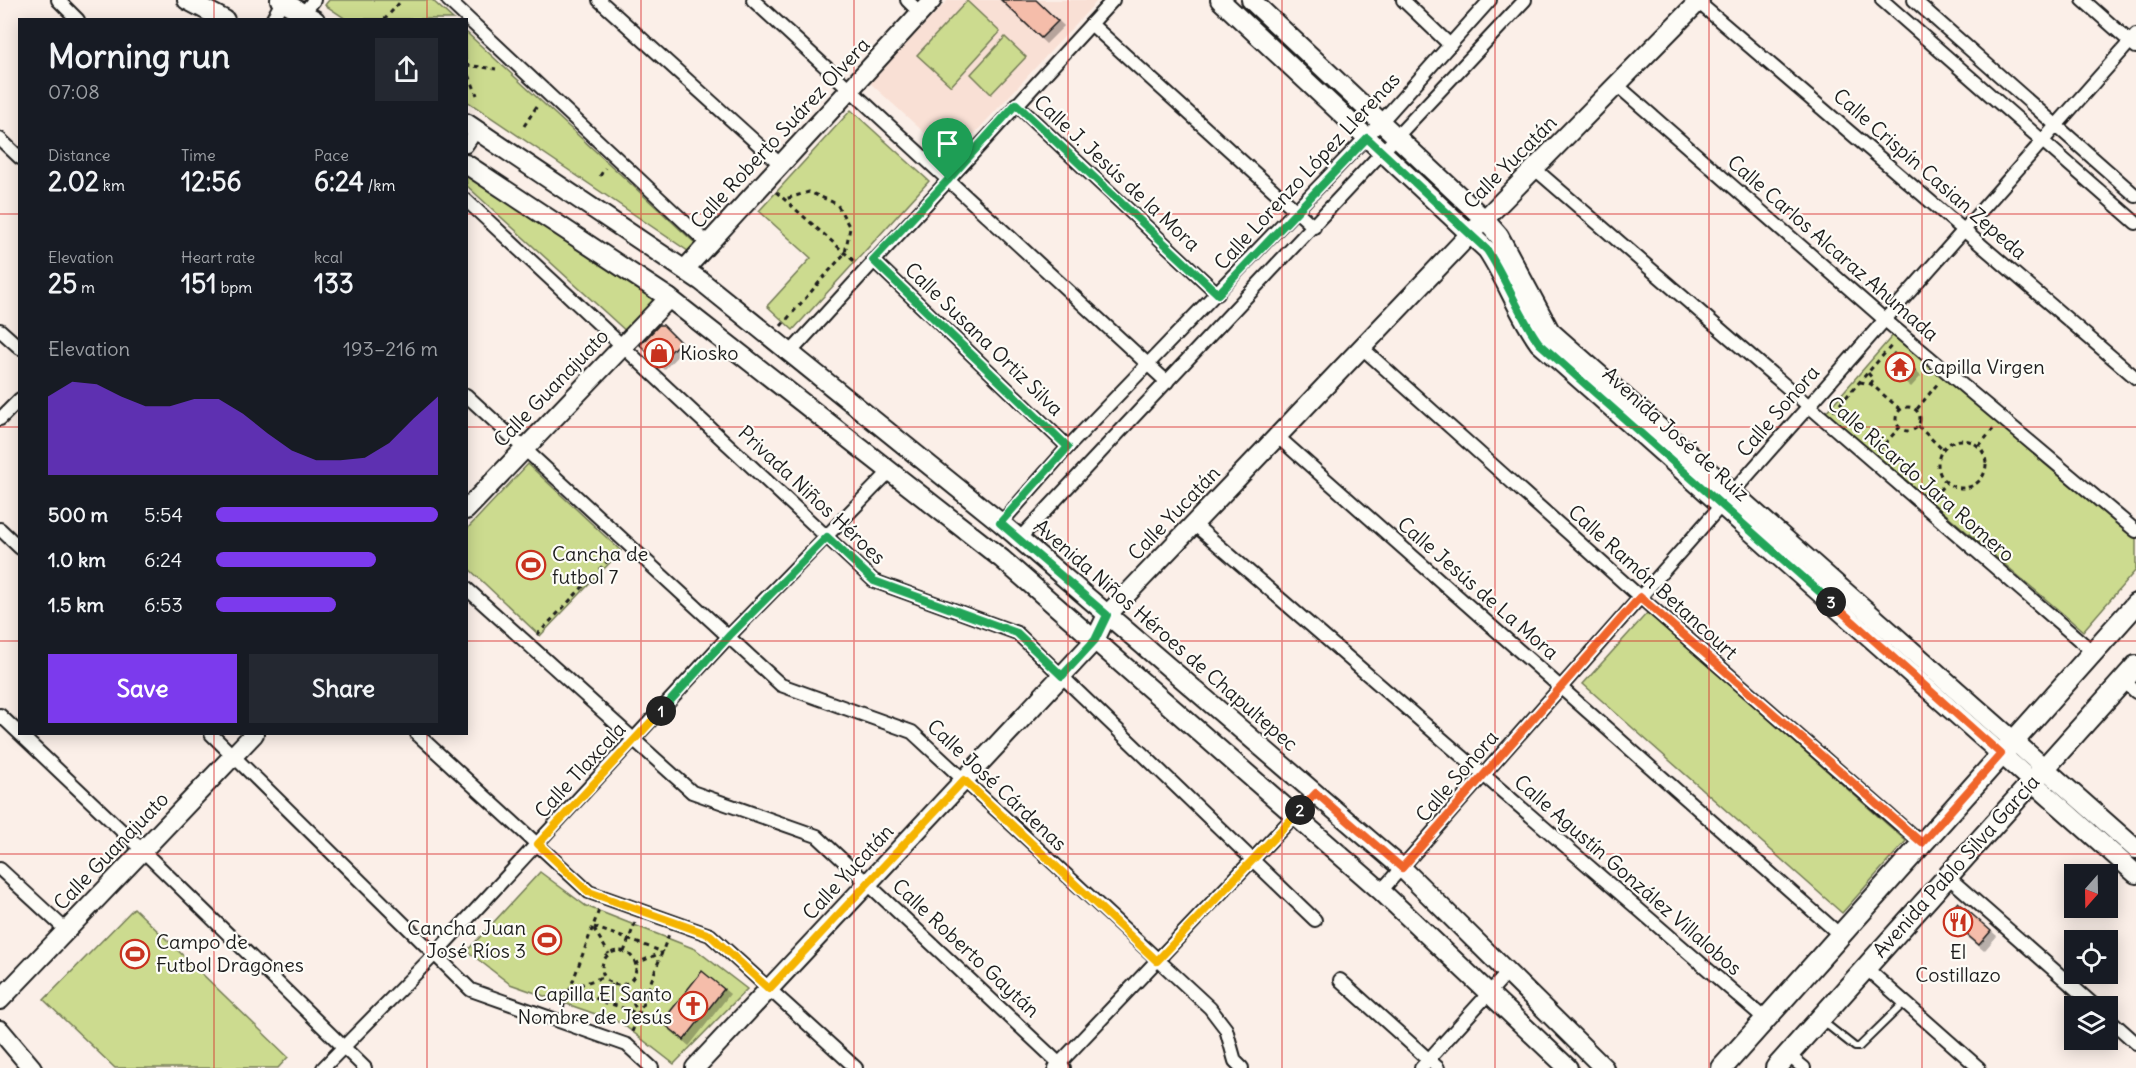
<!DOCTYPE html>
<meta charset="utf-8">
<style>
body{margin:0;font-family:Delius,sans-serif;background:#242831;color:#f1f3f6;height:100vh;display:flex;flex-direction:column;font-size:22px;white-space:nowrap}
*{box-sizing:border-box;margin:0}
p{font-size:20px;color:#9ea1a6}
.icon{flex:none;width:33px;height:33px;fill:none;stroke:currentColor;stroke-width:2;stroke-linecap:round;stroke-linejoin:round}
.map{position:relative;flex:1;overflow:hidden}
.drawer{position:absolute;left:18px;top:18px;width:450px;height:717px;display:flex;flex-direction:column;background:#171b24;border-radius:0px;box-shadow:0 3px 15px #0003}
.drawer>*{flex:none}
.needle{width:39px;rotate:200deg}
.tools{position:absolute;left:2064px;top:864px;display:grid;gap:12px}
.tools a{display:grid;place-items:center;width:54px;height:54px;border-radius:0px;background:#171b24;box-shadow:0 3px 15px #0003;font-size:30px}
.pin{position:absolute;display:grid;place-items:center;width:51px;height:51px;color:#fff;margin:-62px -26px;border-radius:50% 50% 50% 0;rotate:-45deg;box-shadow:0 0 6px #0007}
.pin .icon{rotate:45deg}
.km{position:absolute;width:30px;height:30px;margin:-15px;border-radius:50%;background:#222;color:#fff;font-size:16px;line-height:30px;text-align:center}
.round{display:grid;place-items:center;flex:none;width:63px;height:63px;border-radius:0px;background:#242831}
.summary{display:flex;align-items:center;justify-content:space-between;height:102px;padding:0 30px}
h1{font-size:33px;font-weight:800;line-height:45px}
.stats{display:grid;grid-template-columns:repeat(3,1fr);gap:9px;height:102px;padding:6px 30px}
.stats div{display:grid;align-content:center}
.stats b{font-size:26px;font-weight:800}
.stats small{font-size:16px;font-weight:400}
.stats p{font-size:16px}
.chart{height:168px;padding:12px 30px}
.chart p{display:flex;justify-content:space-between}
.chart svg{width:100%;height:108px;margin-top:6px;fill:#7c3aed;opacity:.7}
.action{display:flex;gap:12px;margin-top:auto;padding:12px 30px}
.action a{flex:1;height:69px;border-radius:0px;background:#7c3aed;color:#fff;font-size:24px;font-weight:800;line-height:69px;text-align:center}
.action a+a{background:#242831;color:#f1f3f6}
ul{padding:0 30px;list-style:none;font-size:20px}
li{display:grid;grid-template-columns:96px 72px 1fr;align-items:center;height:45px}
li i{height:15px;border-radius:8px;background:#7c3aed}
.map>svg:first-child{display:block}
.built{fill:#f9e0d5}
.green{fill:#ccdb8f;stroke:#747c56;stroke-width:1.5}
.building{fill:#f5bdaa;stroke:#1c1c1c;stroke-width:1.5;filter:url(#shadow)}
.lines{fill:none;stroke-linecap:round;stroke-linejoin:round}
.lane-casing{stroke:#1c1c1c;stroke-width:10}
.street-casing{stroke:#1c1c1c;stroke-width:16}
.secondary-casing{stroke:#1c1c1c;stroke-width:22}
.primary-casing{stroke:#1c1c1c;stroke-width:24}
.path{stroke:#1c1c1c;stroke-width:3;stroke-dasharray:4.5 4.5;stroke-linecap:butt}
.lane{stroke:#fdfcf7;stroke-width:6}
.street{stroke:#fdfcf7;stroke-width:12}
.secondary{stroke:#fdfcf7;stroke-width:18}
.primary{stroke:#fdfcf7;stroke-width:20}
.split-1-casing{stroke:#fff;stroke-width:12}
.split-2-casing{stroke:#fff;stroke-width:12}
.split-3-casing{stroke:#fff;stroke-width:12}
.split-4-casing{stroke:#fff;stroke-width:12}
.split-1{stroke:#22a559;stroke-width:8}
.split-2{stroke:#f5b400;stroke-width:8}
.split-3{stroke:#f0652b;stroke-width:8}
.split-4{stroke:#22a559;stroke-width:8}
.grid{fill:none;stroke:#d62828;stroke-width:1.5;stroke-opacity:0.55}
.labels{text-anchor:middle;stroke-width:4.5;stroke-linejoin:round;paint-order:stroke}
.street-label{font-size:20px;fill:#1c1c1c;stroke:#fdfcf7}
.poi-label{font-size:20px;fill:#1c1c1c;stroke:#fdfcf7;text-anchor:start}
</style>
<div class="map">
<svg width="2136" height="1068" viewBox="0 0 2136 1068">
<defs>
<filter id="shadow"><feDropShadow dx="5" dy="5" stdDeviation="0" flood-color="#0004"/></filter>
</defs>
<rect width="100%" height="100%" fill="#fbefe8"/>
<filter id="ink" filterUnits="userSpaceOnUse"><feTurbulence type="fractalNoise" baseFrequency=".0167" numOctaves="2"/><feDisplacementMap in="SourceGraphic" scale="12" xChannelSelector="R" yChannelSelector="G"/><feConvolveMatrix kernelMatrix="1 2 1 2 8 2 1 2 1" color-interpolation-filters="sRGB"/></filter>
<g filter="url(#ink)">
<polygon class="built" points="948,0 1098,0 952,158 869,82"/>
<g class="green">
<polygon points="329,0 432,0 453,19 346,19 325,5"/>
<polygon points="967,1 1000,32 951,86 917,55"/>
<polygon points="466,32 695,243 688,251 467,101"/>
<polygon points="1005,37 1026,57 991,94 971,74"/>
<polygon points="851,110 929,181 793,330 767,306 811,258 759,211"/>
<polygon points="466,175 659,302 629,334 467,186"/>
<polygon points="1894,334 2136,539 2136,570 2083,631 1826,412"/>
<polygon points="528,464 621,551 540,636 467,567 467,529"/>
<polygon points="1648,612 1906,841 1842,913 1583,684"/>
<polygon points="540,872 586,906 695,949 747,989 674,1064 621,1023 510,984 467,951"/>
<polygon points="134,908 288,1057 278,1068 115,1068 44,1000"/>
</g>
<g class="building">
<polygon points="1001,0 1036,0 1058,21 1041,38"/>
<polygon points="659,325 663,325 680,342 659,364 640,345"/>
<polygon points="1894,353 1915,371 1906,381 1885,363"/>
<polygon points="1958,902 1991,931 1979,945 1945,916"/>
<polygon points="702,971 724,989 684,1040 662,1022"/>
</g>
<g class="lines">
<g class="lane-casing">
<polyline id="lane" points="1821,1020 1855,1047 1859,1047 1904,1003"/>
</g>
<g class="street-casing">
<g id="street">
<polyline points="58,0 78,20"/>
<polyline points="448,0 708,244"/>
<polyline points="599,0 781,165"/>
<polyline points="753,0 1167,382"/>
<polyline points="907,0 920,13"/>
<polyline points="1403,0 1450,45"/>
<polyline points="1882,0 2136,223"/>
<polyline points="1914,0 2136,196"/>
<polyline points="2083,0 2136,47"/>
<polyline points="1698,2 2136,378"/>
<polyline points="300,18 314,0"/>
<polyline points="272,20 283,0"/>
<polyline points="1091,24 1314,227"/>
<polyline points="1617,85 1885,320 2136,531"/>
<polyline points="1016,104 1218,294"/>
<polyline points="0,139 20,158"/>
<polyline points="466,146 477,130"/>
<polyline points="1535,169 2093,652"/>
<polyline points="466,200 874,581 1017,633 1315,920"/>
<polyline points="873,260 1068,447"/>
<polyline points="0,330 20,348"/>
<polyline points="1361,347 1640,597 1921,843"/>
<polyline points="789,354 1113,0"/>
<polyline points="466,395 781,685 912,732 1210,1008 1226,1029 1235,1061 1242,1068"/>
<polyline points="0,419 20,399"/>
<polyline points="1278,437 1840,935"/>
<polyline points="1001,523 1068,447 1381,122 1490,0"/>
<polyline points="1194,524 1765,1019"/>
<polyline points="0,529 20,548"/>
<polyline points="1019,539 1525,0"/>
<polyline points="466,588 692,792 817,836 1064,1068"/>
<polyline points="2123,680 2136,692"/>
<polyline points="0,715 143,851 365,1068"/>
<polyline points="211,734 471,990 627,1045 652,1068"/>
<polyline points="417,734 589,892 710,935 856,1068"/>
<polyline points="0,869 66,930"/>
<polyline points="1947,876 2095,1006"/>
<polyline points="1381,891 2136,35"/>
<polyline points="1866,968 1979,1068"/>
<polyline points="1340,980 1438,1068"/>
<polyline points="2108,1018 2136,1043"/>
<polyline points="1788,1055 1804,1068"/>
<polyline points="323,1068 434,955 730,635 890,471"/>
<polyline points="1055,1068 1316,793"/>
<polyline points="1421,1068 1508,972"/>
</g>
</g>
<g class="secondary-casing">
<g id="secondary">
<polyline points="187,0 225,20"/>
<polyline points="280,0 315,20"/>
<path d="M 1220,0 L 1487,250 C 1507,280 1518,314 1539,343 L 2136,874"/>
<polyline points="1251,0 1485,220 1499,236 1550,331 2136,849"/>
<polyline points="466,123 701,281 1001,523 1402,868 1604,1068"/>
<polyline points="466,164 669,298 1002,559 1381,891 1568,1068"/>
<polyline points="685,269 932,0"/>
<polyline points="466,510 669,298"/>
<polyline points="0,1000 254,734"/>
<polyline points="0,1030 32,1068"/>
<polyline points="695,1068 1095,640 1107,615 1470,234 1700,0"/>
</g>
</g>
<g class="primary-casing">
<g id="primary">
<polyline points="1722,1068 2136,604"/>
<polyline points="1776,1068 2136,666"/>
</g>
</g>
<g class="path">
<polyline points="384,20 402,0"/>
<polyline points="466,65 496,69"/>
<polyline points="466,67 477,95"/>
<polyline points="524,126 537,106"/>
<polyline points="600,176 605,168"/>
<polyline points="776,192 854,261"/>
<polyline points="781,326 845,253 850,228 837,204 809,192 785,199"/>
<polyline points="1868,373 1873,379 1871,384"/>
<polyline points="1860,382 1871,384 1901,410"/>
<circle cx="1908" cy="419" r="12"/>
<polyline points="1917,409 1939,382"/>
<polyline points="1834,411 1893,344"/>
<polyline points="1918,426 1942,449"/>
<circle cx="1962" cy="464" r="24"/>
<polyline points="1979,446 1993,429"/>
<polyline points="1879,450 1900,427"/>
<polyline points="1933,497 1946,483"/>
<polyline points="537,635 617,551"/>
<polyline points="594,927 663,952"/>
<polyline points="594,929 609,954"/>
<circle cx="619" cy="968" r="17"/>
<polyline points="624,952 635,923"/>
<polyline points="635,964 661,953"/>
<polyline points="571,988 603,977"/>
<polyline points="570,989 639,1014 623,985"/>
<polyline points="563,1008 599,910"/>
<polyline points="598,1022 612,984"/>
<polyline points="632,1032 669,934"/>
</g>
<use href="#lane" class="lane"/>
<use href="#street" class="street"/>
<use href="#secondary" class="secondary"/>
<use href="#primary" class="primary"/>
</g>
</g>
<g class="lines" filter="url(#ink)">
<g class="split-1-casing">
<polyline id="split-1" points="661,711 730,635 827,537 874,581 1017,633 1062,676 1095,640 1107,615 1000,523 1068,447 873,260 948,180"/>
</g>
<g class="split-2-casing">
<polyline id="split-2" points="661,711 538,844 589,892 710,935 769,989 964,780 1157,961 1300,810"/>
</g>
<g class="split-3-casing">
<polyline id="split-3" points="1300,810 1316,793 1402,868 1640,597 1922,843 2001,754 1831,602"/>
</g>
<g class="split-4-casing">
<path id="split-4" d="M 948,180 L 1016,104 L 1218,294 L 1367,138 L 1487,250 C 1507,280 1518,314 1539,343 L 1831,602"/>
</g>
<use href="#split-1" class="split-1"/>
<use href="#split-2" class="split-2"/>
<use href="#split-3" class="split-3"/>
<use href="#split-4" class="split-4"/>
</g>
<path class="grid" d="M 214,0 L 214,20M 427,0 L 427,20M 641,0 L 641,1068M 854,0 L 854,1068M 1068,0 L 1068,1068M 1282,0 L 1282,1068M 1495,0 L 1495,1068M 1709,0 L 1709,1068M 1922,0 L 1922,1068M 0,214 L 20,214M 466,214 L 2136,214M 0,427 L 20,427M 466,427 L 2136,427M 0,641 L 20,641M 466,641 L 2136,641M 214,734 L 214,1068M 427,734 L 427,1068M 0,854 L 2136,854"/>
<defs>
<g id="shop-ring" transform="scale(1.5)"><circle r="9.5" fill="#fdfcf7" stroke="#c8321e" stroke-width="1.5"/><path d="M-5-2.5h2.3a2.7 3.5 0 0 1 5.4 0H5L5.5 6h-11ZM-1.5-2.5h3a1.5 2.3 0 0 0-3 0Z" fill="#c8321e"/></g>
<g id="temple-ring" transform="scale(1.5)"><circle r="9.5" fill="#fdfcf7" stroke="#c8321e" stroke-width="1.5"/><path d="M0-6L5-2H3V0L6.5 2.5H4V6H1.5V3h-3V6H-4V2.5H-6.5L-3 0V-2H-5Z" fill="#c8321e"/></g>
<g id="stadium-ring" transform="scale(1.5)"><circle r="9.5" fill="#fdfcf7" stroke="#c8321e" stroke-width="1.5"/><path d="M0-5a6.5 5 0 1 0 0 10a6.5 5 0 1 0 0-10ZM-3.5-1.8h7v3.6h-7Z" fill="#c8321e"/></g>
<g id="restaurant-ring" transform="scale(1.5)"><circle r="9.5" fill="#fdfcf7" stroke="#c8321e" stroke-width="1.5"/><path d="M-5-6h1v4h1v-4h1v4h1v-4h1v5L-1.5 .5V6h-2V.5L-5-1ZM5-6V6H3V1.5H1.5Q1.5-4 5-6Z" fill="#c8321e"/></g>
<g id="church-ring" transform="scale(1.5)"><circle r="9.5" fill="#fdfcf7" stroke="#c8321e" stroke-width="1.5"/><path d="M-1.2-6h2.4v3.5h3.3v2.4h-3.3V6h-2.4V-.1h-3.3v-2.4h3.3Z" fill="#c8321e"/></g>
</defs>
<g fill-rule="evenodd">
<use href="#shop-ring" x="659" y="353"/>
<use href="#temple-ring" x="1900" y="367"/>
<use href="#stadium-ring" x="531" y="565"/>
<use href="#restaurant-ring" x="1958" y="922"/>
<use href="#stadium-ring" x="547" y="940"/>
<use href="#stadium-ring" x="135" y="954"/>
<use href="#church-ring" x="693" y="1006"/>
</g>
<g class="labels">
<g class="street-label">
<text transform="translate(780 133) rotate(-47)" y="7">Calle Roberto Suárez Olvera</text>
<text transform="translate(1510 162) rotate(-45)" y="7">Calle Yucatán</text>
<text transform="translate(1307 171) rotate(-47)" y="7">Calle Lorenzo López Llerenas</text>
<text transform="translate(1117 173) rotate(43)" y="7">Calle J. Jesús de la Mora</text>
<text transform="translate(1930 174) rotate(41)" y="7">Calle Crispín Casian Zepeda</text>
<text transform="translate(1833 248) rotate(41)" y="7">Calle Carlos Alcaraz Ahumada</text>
<text transform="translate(984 339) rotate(44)" y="7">Calle Susana Ortiz Silva</text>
<text transform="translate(551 388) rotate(-46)" y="7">Calle Guanajuato</text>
<text transform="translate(1778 411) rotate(-49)" y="7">Calle Sonora</text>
<text transform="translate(1676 434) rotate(42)" y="7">Avenida José de Ruiz</text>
<text transform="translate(1921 479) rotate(41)" y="7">Calle Ricardo Jara Romero</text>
<text transform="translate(812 495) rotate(43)" y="7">Privada Niños Héroes</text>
<text transform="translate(1174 513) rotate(-46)" y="7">Calle Yucatán</text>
<text transform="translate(1653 582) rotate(42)" y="7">Calle Ramón Betancourt</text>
<text transform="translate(1478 588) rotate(41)" y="7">Calle Jesús de La Mora</text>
<text transform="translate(1166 635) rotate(41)" y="7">Avenida Niños Héroes de Chapultepec</text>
<text transform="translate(580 770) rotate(-47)" y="7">Calle Tlaxcala</text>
<text transform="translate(1457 776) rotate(-49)" y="7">Calle Sonora</text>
<text transform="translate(997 785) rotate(43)" y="7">Calle José Cárdenas</text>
<text transform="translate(111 851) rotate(-46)" y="7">Calle Guanajuato</text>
<text transform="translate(1956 866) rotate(-48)" y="7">Avenida Pablo Silva García</text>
<text transform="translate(848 872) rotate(-47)" y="7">Calle Yucatán</text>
<text transform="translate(1628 875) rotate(41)" y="7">Calle Agustín González Villalobos</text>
<text transform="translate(966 948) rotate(43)" y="7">Calle Roberto Gaytán</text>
</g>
<g class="poi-label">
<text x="680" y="360">Kiosko</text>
<text x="1921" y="374">Capilla Virgen</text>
<text x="552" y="561">Cancha de<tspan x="552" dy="23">futbol 7</tspan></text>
<text x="526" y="935" text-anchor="end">Cancha Juan<tspan x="526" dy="23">José Ríos 3</tspan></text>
<text x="156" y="949">Campo de<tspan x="156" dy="23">Futbol Dragones</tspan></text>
<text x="1958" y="959" text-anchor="middle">El<tspan x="1958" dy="23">Costillazo</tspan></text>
<text x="672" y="1001" text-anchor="end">Capilla El Santo<tspan x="672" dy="23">Nombre de Jesús</tspan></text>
</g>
</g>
</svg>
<div class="tools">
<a><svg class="needle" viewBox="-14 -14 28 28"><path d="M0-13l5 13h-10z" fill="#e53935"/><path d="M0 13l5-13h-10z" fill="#9ea1a6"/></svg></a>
<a><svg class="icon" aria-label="locate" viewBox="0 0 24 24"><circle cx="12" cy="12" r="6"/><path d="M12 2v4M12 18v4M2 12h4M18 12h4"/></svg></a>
<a><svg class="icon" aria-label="layers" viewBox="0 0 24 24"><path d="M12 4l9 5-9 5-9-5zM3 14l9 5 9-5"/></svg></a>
</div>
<div class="pin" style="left:948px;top:180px;background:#1e9e55"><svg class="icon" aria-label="arrive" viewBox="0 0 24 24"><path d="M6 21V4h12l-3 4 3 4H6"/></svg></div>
<b class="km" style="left:661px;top:711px">1</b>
<b class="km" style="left:1300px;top:810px">2</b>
<b class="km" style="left:1831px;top:602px">3</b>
<section class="drawer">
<div class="summary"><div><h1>Morning run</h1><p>07:08</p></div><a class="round"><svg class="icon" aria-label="share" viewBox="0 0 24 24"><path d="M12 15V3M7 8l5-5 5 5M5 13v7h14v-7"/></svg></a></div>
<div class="stats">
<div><p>Distance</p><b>2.02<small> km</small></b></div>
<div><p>Time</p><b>12:56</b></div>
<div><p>Pace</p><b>6:24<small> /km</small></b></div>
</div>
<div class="stats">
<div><p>Elevation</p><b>25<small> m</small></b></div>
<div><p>Heart rate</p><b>151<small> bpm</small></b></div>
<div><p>kcal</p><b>133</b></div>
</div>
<div class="chart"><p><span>Elevation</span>193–216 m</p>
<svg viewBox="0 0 160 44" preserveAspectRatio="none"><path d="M0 44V12L10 6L20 7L30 12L40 16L50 16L60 13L70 13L80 19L90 27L100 34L110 38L120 38L130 37L140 31L150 21L160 12V44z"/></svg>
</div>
<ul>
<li><b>500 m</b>5:54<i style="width:100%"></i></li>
<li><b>1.0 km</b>6:24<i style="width:72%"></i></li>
<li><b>1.5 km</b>6:53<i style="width:54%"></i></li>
</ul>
<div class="action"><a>Save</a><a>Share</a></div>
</section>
</div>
